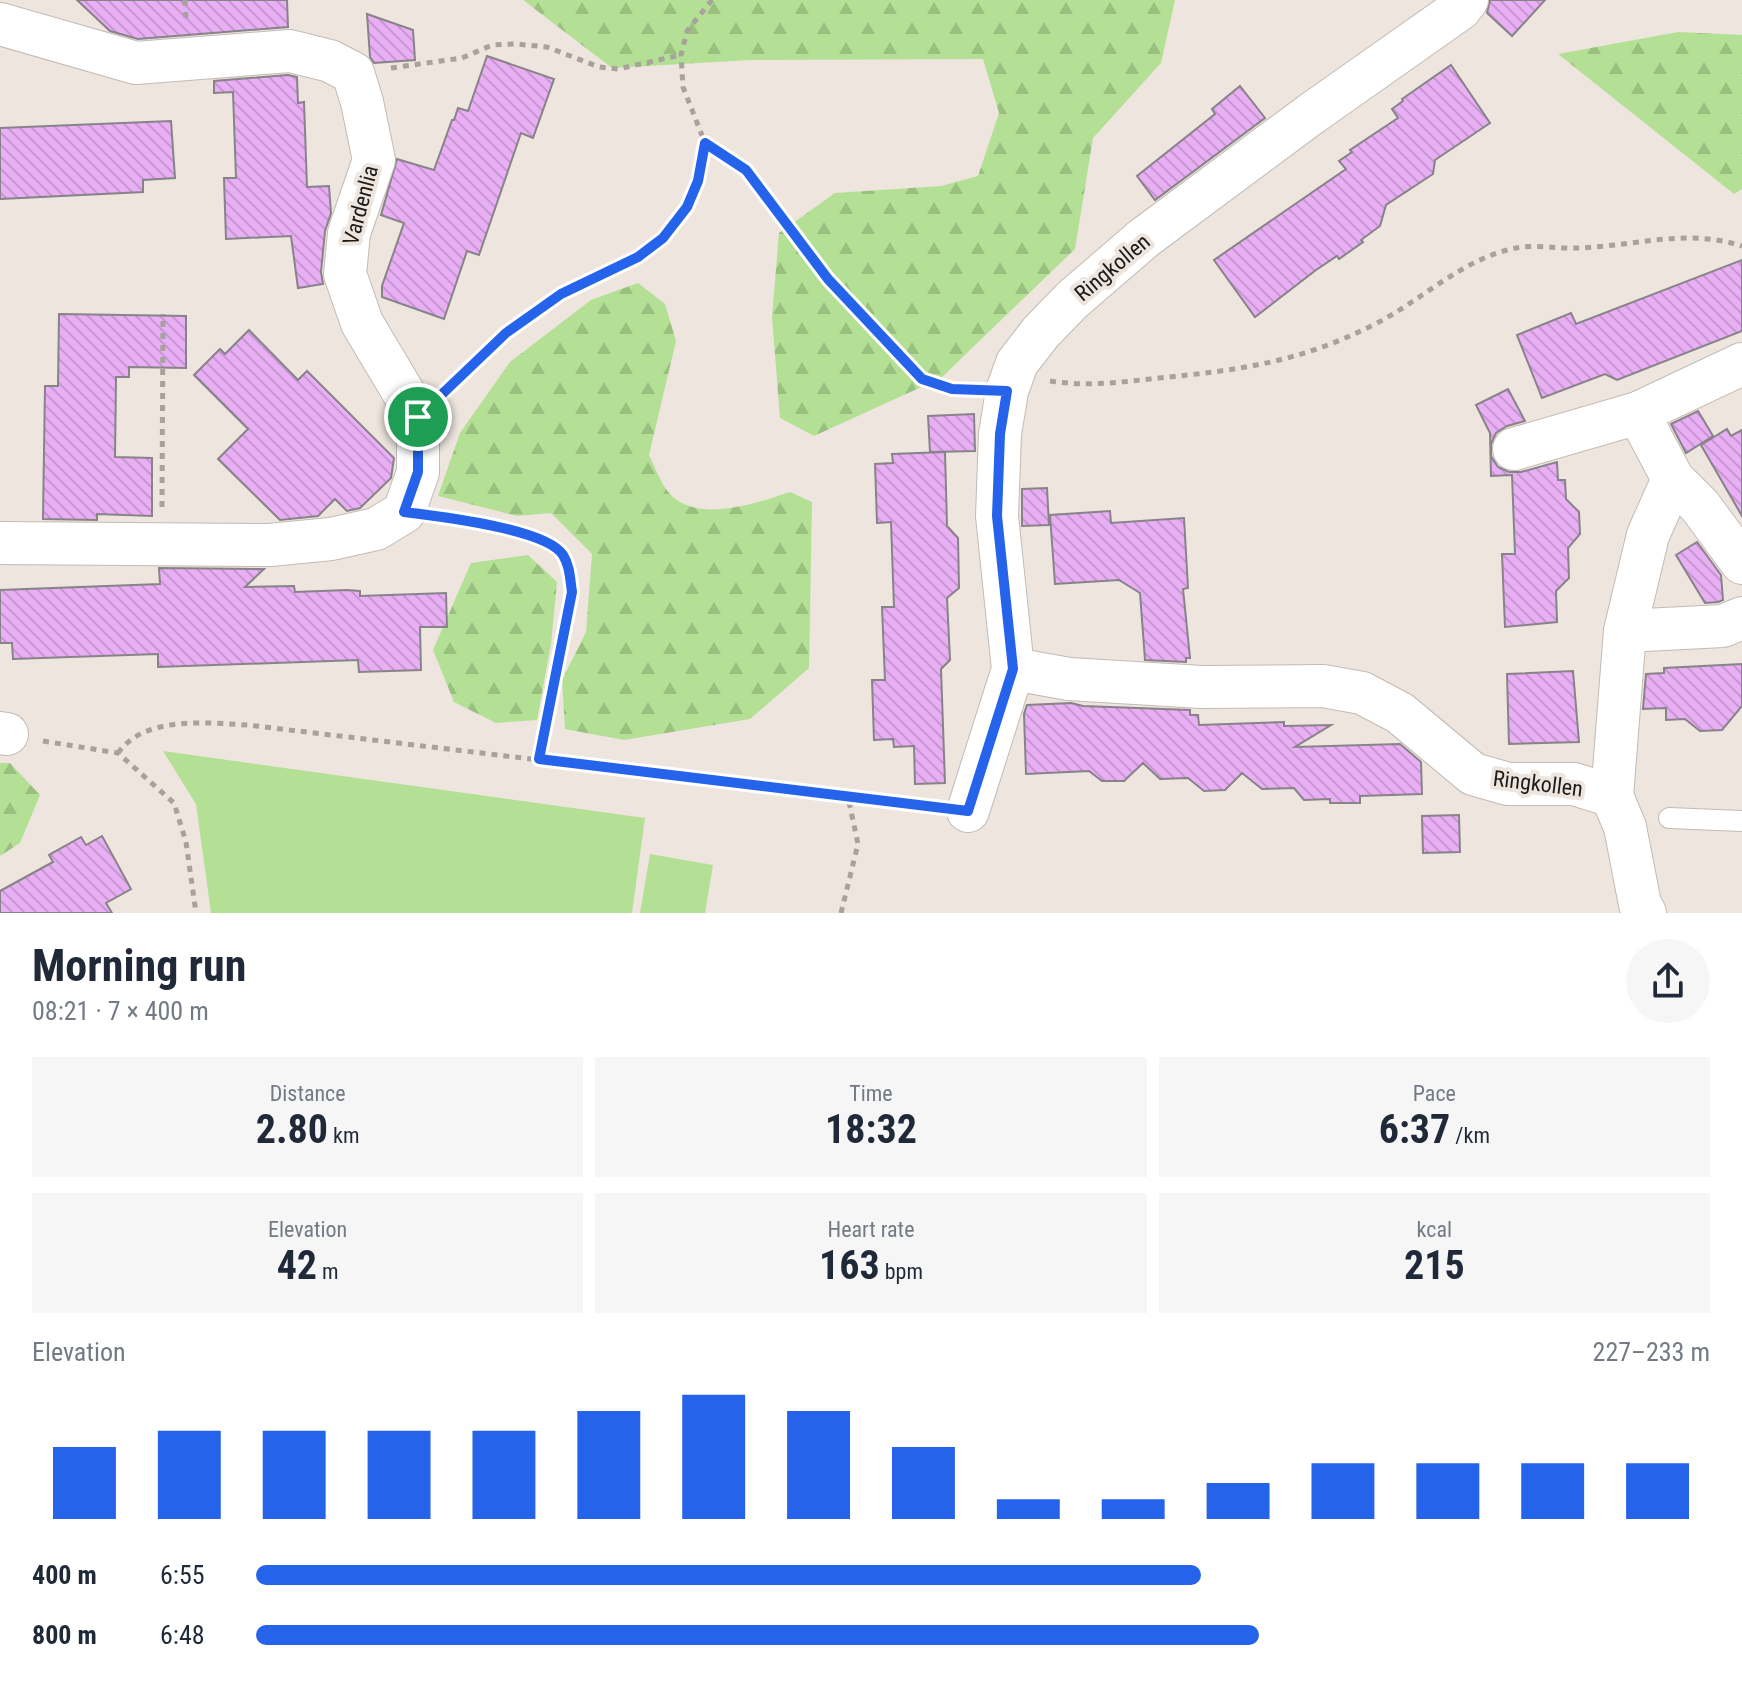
<!DOCTYPE html>
<meta charset="utf-8">
<style>
body{margin:0;font-family:"Roboto Condensed",sans-serif;background:#f6f6f7;color:#1f2937;height:100vh;display:flex;flex-direction:column;font-size:30px;white-space:nowrap}
*{box-sizing:border-box;margin:0}
p{font-size:26px;color:#747a83}
.icon{flex:none;width:44px;height:44px;fill:none;stroke:currentColor;stroke-width:2;stroke-linecap:round;stroke-linejoin:round}
.map{position:relative;height:913px;overflow:hidden}
.panel{display:flex;flex-direction:column;background:#fff;flex:1}
.panel>*{flex:none}
.pin{position:absolute;display:grid;place-items:center;width:68px;height:68px;color:#fff;margin:-34px;border:4px solid #fff;border-radius:50%;box-shadow:0 2px 8px #0007}
.round{display:grid;place-items:center;flex:none;width:84px;height:84px;border-radius:42px;background:#f6f6f7}
.summary{display:flex;align-items:center;justify-content:space-between;height:136px;padding:0 32px}
h1{font-size:44px;font-weight:700;line-height:60px}
.metrics{display:grid;grid-template-columns:repeat(3,1fr);gap:12px;height:136px;padding:8px 32px}
.metrics div{display:grid;align-content:center;border-radius:0px;background:#f6f6f7;text-align:center}
.metrics b{font-size:40px;font-weight:700}
.metrics small{font-size:22px;font-weight:400}
.metrics p{font-size:22px}
.chart{height:224px;padding:16px 32px}
.chart p{display:flex;justify-content:space-between}
.chart svg{width:100%;height:144px;margin-top:8px;stroke:#2563eb;stroke-width:6}
ul{padding:0 32px;list-style:none;font-size:26px}
li{display:grid;grid-template-columns:128px 96px 1fr;align-items:center;height:60px}
li i{height:20px;border-radius:10px;background:#2563eb}
.map>svg:first-child{display:block}
.forest{fill:url(#forest-firs)}
.pitch{fill:#b4e095}
.building{fill:url(#building-back-hatch);stroke:#888289;stroke-width:2}
.lines{fill:none;stroke-linecap:round;stroke-linejoin:round}
.lane-casing{stroke:#c3bbb5;stroke-width:22}
.street-casing{stroke:#c3bbb5;stroke-width:44}
.path{stroke:#a8a29d;stroke-width:5;stroke-dasharray:6 6;stroke-linecap:butt}
.lane{stroke:#fff;stroke-width:20}
.street{stroke:#fff;stroke-width:42}
.route-casing{stroke:#fff;stroke-width:16}
.route{stroke:#2563eb;stroke-width:10}
.labels{text-anchor:middle;stroke-width:8;stroke-linejoin:round;paint-order:stroke}
.street-label{font-size:22px;fill:#1d1a18;stroke:#ede5de}
</style>
<div class="map">
<svg width="1742" height="913" viewBox="0 0 1742 913">
<defs>
<pattern id="forest-firs" width="22" height="20" patternUnits="userSpaceOnUse" patternTransform="scale(2)"><rect width="22" height="20" fill="#b4e095"/><path d="M5 1l3.5 6h-7zM16 11l3.5 6h-7z" fill="#9ac080"/></pattern>
<pattern id="building-back-hatch" width="6" height="6" patternUnits="userSpaceOnUse" patternTransform="scale(2)"><rect width="6" height="6" fill="#e9aff5"/><path d="M-1 5l2 2M0 0l6 6M5-1l2 2" fill="none" stroke="#c796d1"/></pattern>
</defs>
<rect width="100%" height="100%" fill="#ede5de"/>
<g class="forest">
<polygon points="523,0 1175,0 1161,63 1093,138 1075,249 941,378 814,436 780,418 772,317 779,233 835,193 941,186 978,176 999,113 983,59 750,60 612,68"/>
<polygon points="1678,32 1742,35 1742,189 1734,194 1558,54"/>
<path d="M 638,283 L 665,304 L 676,341 L 649,455 C 655,467 661,484 670,494 C 698,524 757,503 790,492 L 812,502 L 809,668 L 750,719 L 624,740 L 565,729 L 562,680 L 586,632 L 592,554 L 551,513 L 517,516 L 438,496 L 460,433 L 510,362 L 591,300 Z"/>
<polygon points="528,555 557,582 551,644 537,720 496,723 454,702 433,650 471,563"/>
<polygon points="0,763 10,763 40,795 20,843 0,856"/>
</g>
<g class="pitch">
<polygon points="163,751 645,818 632,913 211,913 196,804"/>
<polygon points="650,854 713,865 705,913 640,913"/>
</g>
<g class="building">
<polygon points="77,0 287,0 288,27 138,39 110,31"/>
<polygon points="1490,0 1545,0 1512,36 1487,13"/>
<polygon points="367,14 413,30 415,60 374,63 370,57"/>
<polygon points="487,56 554,79 533,138 521,133 479,255 467,251 444,319 382,297 382,286 404,223 381,215 397,159 434,170 452,120 454,120 458,108 468,111"/>
<polygon points="1451,65 1490,123 1435,160 1433,174 1386,205 1380,226 1361,240 1363,242 1339,259 1337,256 1316,270 1255,317 1214,260 1346,169 1339,161 1352,152 1350,150 1398,118 1392,109 1403,101 1402,99"/>
<polygon points="288,75 297,77 298,103 304,102 307,187 329,186 331,213 325,231 321,272 323,284 298,288 291,236 226,239 224,178 236,178 233,92 214,93 214,81"/>
<polygon points="1240,86 1265,118 1155,200 1137,176 1215,114 1212,109"/>
<polygon points="171,121 175,178 143,180 143,192 0,199 0,128"/>
<polygon points="1742,260 1742,331 1617,380 1605,374 1542,398 1517,335 1571,313 1576,324"/>
<polygon points="59,314 186,316 186,368 129,367 129,377 116,377 115,457 152,458 152,516 97,514 97,520 43,519 45,386 58,386"/>
<polygon points="249,330 298,380 307,371 394,458 391,478 360,508 347,511 335,499 318,516 280,520 218,459 248,429 194,375 220,349 225,354"/>
<polygon points="1508,389 1525,421 1507,426 1496,433 1491,444 1491,456 1498,467 1509,472 1521,472 1557,462 1558,480 1565,480 1566,499 1579,512 1580,534 1568,548 1569,578 1556,591 1557,622 1505,627 1502,554 1515,554 1512,475 1491,476 1490,433 1476,405"/>
<polygon points="1698,411 1713,436 1686,453 1671,424"/>
<polygon points="974,414 975,451 930,452 928,416"/>
<polygon points="1727,429 1731,436 1742,430 1742,516 1701,445"/>
<polygon points="945,452 947,526 958,538 959,588 947,598 950,660 941,669 945,783 915,784 914,746 894,747 893,739 874,740 872,680 885,680 882,607 894,607 891,522 877,523 875,464 893,463 892,454"/>
<polygon points="1047,488 1049,525 1022,526 1022,489"/>
<polygon points="1110,511 1111,523 1184,518 1188,588 1183,589 1190,658 1186,658 1186,662 1145,660 1140,593 1119,580 1055,584 1050,515"/>
<polygon points="1697,542 1721,575 1723,600 1718,602 1705,603 1676,555"/>
<polygon points="159,568 264,569 245,587 294,586 295,592 347,590 360,591 360,596 446,593 447,627 420,627 421,670 359,672 358,660 158,667 158,654 13,659 12,643 0,643 0,590 160,584"/>
<polygon points="1742,664 1742,706 1722,730 1700,731 1685,719 1666,720 1666,708 1643,709 1646,674 1664,673 1664,668"/>
<polygon points="1573,671 1579,742 1509,744 1507,674"/>
<polygon points="1071,703 1083,706 1190,710 1190,715 1198,715 1199,725 1284,722 1284,726 1331,725 1295,747 1400,744 1421,762 1422,794 1360,796 1360,803 1330,803 1330,799 1304,800 1294,788 1262,789 1242,773 1225,790 1204,791 1188,778 1160,779 1143,763 1124,781 1102,781 1089,771 1026,774 1024,714 1027,705"/>
<polygon points="1459,815 1460,852 1423,853 1422,816"/>
<polygon points="102,836 131,889 106,903 112,913 0,913 0,891 53,862 49,855 81,837 86,845"/>
</g>
<g class="lines">
<g class="lane-casing">
<polyline id="lane" points="1669,818 1742,821"/>
</g>
<g class="street-casing">
<g id="street">
<polyline points="0,24 136,63 290,51 330,61 353,73 362,102 374,160 349,233 345,274 362,323 418,417 418,472 404,512 376,529 331,539 270,545 0,543"/>
<polyline points="1742,364 1638,413 1673,479 1700,506 1742,563"/>
<polyline points="1514,449 1638,413"/>
<polyline points="1625,631 1723,626 1742,618"/>
<polyline points="1013,669 1069,679 1202,687 1323,686 1362,693 1400,713 1473,774 1508,784 1574,784 1612,796 1625,827 1640,904 1645,913"/>
<polyline points="0,733 7,734"/>
<polyline points="1612,796 1625,631 1648,535 1673,479"/>
<polyline points="968,811 1013,669 997,516 1000,434 1007,391 1017,363 1041,332 1072,300 1144,238 1311,114 1460,9 1467,0"/>
</g>
</g>
<g class="path">
<polyline points="185,0 186,22"/>
<polyline points="712,0 687,31 681,55 683,87 705,143 746,170 828,279 922,379 952,389 970,390"/>
<polyline points="391,68 462,58 492,45 516,44 547,47 599,67 618,69 681,55"/>
<path d="M 1050,381 C 1087,387 1122,382 1159,378 C 1240,370 1301,362 1375,324 C 1419,302 1458,263 1507,250 C 1530,243 1556,249 1579,248 C 1634,246 1687,228 1742,246"/>
<path d="M 445,391 C 481,356 516,324 558,297 C 582,281 610,272 635,259 C 682,233 697,192 705,143"/>
<polyline points="162,507 163,314"/>
<path d="M 440,517 C 467,520 550,533 563,555 C 570,566 570,579 572,592 L 539,759"/>
<polyline points="43,741 118,753 174,803 186,842 196,913"/>
<path d="M 118,753 C 145,715 207,723 248,725 L 931,807"/>
<polyline points="841,913 858,844 848,797"/>
</g>
<use href="#lane" class="lane"/>
<use href="#street" class="street"/>
</g>
<g class="lines">
<g class="route-casing">
<path id="route" d="M 705,143 L 746,170 L 828,279 L 922,379 L 952,389 L 1007,391 L 1000,434 L 997,516 L 1013,669 L 968,811 L 539,759 L 572,592 C 570,579 570,566 563,555 C 546,528 436,516 404,512 L 418,472 L 418,417 L 506,333 L 561,294 L 638,257 L 663,238 L 687,207 L 698,181 Z"/>
</g>
<use href="#route" class="route"/>
</g>
<g class="labels">
<g class="street-label">
<text transform="translate(360 205) rotate(-75)" y="8">Vardenlia</text>
<text transform="translate(1112 267) rotate(-40)" y="8">Ringkollen</text>
<text transform="translate(1538 783) rotate(7)" y="8">Ringkollen</text>
</g>
</g>
</svg>
<div class="pin" style="left:418px;top:417px;background:#1e9e55"><svg class="icon" aria-label="arrive" viewBox="0 0 24 24"><path d="M6 21V4h12l-3 4 3 4H6"/></svg></div>
</div>
<section class="panel">
<div class="summary"><div><h1>Morning run</h1><p>08:21 · 7 × 400 m</p></div><a class="round"><svg class="icon" aria-label="share" viewBox="0 0 24 24"><path d="M12 15V3M7 8l5-5 5 5M5 13v7h14v-7"/></svg></a></div>
<div class="metrics">
<div><p>Distance</p><b>2.80<small> km</small></b></div>
<div><p>Time</p><b>18:32</b></div>
<div><p>Pace</p><b>6:37<small> /km</small></b></div>
</div>
<div class="metrics">
<div><p>Elevation</p><b>42<small> m</small></b></div>
<div><p>Heart rate</p><b>163<small> bpm</small></b></div>
<div><p>kcal</p><b>215</b></div>
</div>
<div class="chart"><p><span>Elevation</span>227–233 m</p>
<svg viewBox="0 0 160 44" preserveAspectRatio="none"><path d="M5 44V22M15 44V17M25 44V17M35 44V17M45 44V17M55 44V11M65 44V6M75 44V11M85 44V22M95 44V38M105 44V38M115 44V33M125 44V27M135 44V27M145 44V27M155 44V27"/></svg>
</div>
<ul>
<li><b>400 m</b>6:55<i style="width:65%"></i></li>
<li><b>800 m</b>6:48<i style="width:69%"></i></li>
</ul>
</section>
